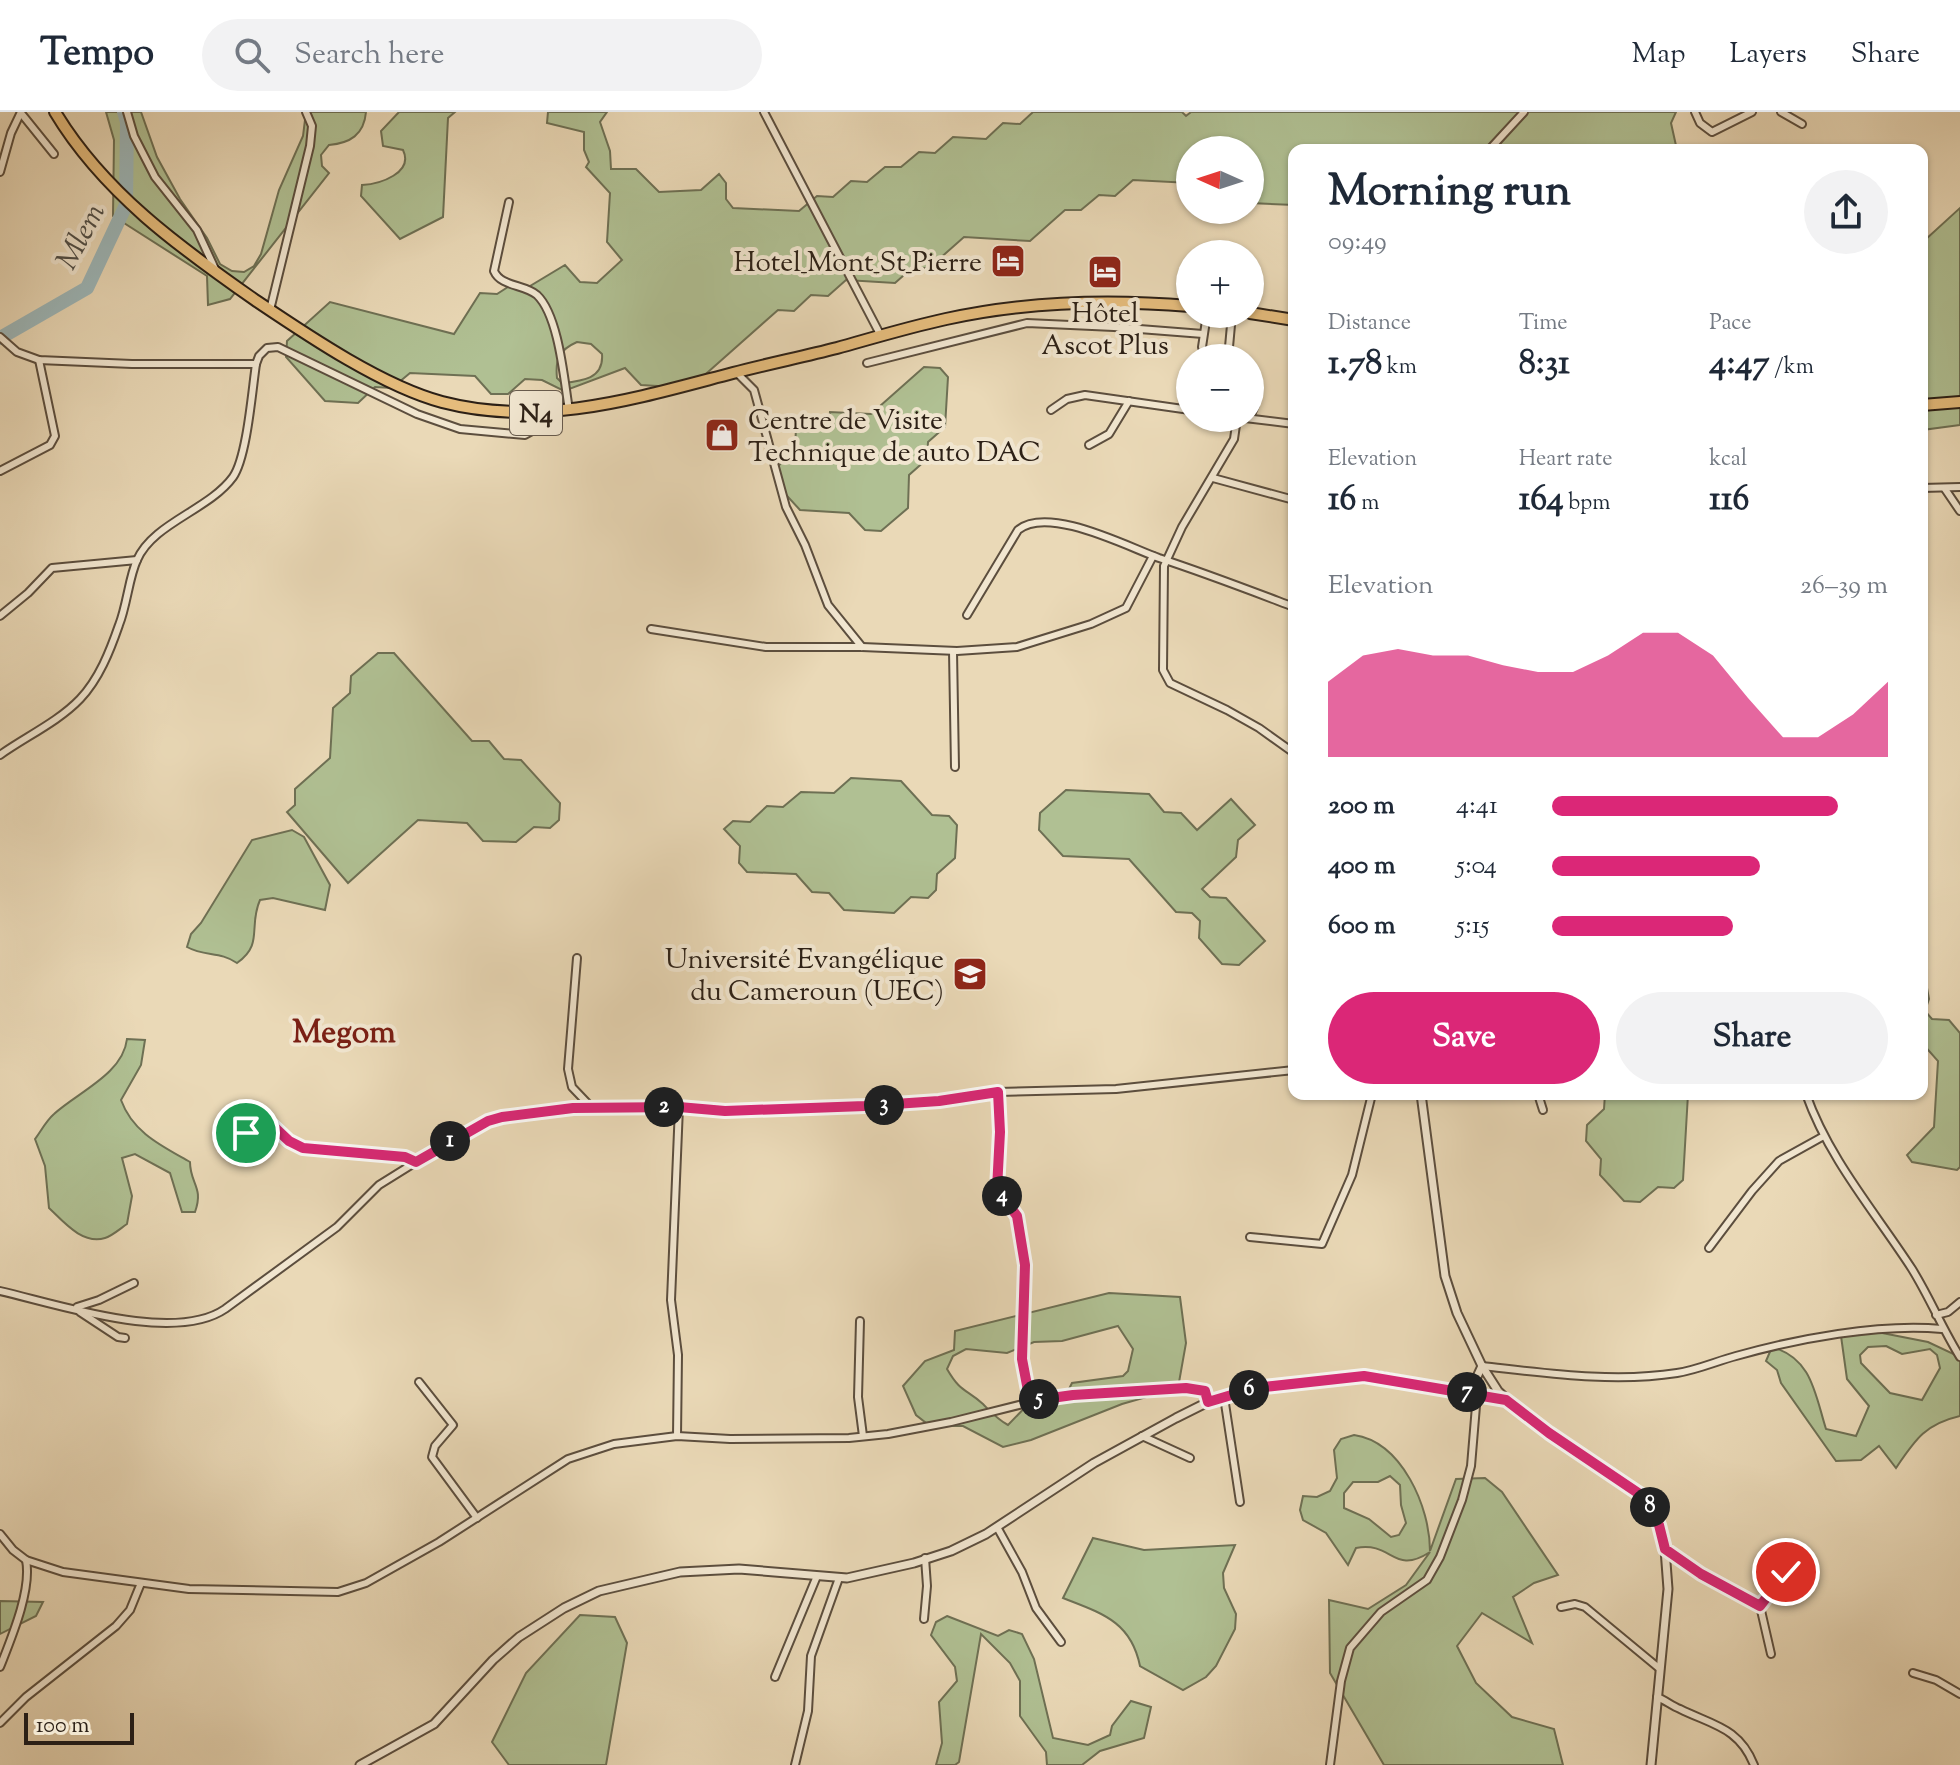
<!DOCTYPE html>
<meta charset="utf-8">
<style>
body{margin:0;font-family:"Sorts Mill Goudy",serif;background:#f2f2f3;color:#1f2937;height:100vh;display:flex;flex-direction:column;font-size:30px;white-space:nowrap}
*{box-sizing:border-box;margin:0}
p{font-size:26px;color:#747a83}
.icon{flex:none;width:44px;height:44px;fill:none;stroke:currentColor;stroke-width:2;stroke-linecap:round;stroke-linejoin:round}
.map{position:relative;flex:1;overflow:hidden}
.side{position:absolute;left:1288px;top:32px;width:640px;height:956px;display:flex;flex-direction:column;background:#fff;border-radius:16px;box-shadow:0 2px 6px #0004}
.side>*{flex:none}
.needle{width:52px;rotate:273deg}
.fabs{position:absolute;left:1176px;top:24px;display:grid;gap:16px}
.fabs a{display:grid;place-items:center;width:88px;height:88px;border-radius:50%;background:#fff;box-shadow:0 2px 6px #0004;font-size:40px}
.scale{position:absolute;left:24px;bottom:20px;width:110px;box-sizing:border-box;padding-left:8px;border:4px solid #2c2016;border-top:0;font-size:22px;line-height:28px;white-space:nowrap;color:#2c2016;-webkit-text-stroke:6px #f1e6d0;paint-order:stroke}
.pin{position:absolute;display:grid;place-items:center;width:68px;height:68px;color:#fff;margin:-34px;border:4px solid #fff;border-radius:50%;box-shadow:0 2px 8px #0007}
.km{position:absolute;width:40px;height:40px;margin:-20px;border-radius:50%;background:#222;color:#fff;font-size:22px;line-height:40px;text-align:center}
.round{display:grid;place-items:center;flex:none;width:84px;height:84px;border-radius:42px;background:#f2f2f3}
.headline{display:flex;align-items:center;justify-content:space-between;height:136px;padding:0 40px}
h1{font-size:44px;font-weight:700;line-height:60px}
.metrics{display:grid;grid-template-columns:repeat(3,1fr);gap:12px;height:136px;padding:8px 40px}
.metrics div{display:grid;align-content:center}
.metrics b{font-size:34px;font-weight:700}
.metrics small{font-size:22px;font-weight:400}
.metrics p{font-size:22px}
.chart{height:224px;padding:16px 40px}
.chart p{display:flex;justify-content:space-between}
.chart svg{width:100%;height:144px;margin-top:8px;fill:#db2777;opacity:.7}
.primary-button{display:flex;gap:16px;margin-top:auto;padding:16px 40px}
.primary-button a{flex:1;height:92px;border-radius:48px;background:#db2777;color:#fff;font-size:32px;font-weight:700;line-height:92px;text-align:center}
.primary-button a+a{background:#f2f2f3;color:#1f2937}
ul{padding:0 40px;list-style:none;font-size:26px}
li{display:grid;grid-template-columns:128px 96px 1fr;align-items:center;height:60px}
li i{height:20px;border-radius:10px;background:#db2777}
header{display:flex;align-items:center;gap:48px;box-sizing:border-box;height:112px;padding:0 40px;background:#fff;border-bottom:2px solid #e0e1e3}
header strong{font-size:38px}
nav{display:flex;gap:44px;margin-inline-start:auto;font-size:28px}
.search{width:560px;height:72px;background:#f2f2f3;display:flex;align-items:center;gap:20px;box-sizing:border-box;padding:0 28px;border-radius:44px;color:#747a83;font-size:30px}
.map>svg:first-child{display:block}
.green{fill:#b0c093;stroke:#6e7054;stroke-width:2;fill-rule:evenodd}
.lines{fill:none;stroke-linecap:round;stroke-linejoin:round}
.river{stroke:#9db7b9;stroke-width:14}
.minor-casing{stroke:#5c4e3e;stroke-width:10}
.tertiary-casing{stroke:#5c4e3e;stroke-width:11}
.trunk-casing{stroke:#2c2016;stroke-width:14}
.minor{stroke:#f1e6d0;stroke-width:6}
.tertiary{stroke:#f1e6d0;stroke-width:7}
.trunk{stroke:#e5bc7c;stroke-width:10}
.route-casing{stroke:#fff;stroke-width:16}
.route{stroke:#db2777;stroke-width:10}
.labels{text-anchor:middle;stroke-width:8;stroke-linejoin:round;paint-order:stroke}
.shield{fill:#f1e6d0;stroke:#675b4e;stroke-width:2}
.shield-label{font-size:26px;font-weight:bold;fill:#2c2016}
.poi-label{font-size:28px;fill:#2c2016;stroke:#f1e6d0;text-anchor:end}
.water-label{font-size:30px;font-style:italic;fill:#4e4d47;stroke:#f1e6d0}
.quarter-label{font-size:32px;font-weight:bold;fill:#7a1f14;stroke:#f1e6d0}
</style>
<header>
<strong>Tempo</strong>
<div class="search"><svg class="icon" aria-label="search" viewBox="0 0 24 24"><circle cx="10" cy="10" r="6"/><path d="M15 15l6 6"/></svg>Search here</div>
<nav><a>Map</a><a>Layers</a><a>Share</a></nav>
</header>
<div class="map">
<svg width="1960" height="1653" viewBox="0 0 1960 1653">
<rect width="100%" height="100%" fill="#ead9b7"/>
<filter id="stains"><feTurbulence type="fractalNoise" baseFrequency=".0025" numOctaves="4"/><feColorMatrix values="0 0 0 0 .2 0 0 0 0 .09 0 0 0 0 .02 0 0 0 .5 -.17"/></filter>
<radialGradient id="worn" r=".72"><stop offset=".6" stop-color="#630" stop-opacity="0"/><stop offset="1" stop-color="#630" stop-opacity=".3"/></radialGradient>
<g class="green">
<path d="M 106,0 L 141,0 L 157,45 L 180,87 L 207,126 L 220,152 L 232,159 L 244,160 L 254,154 L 261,142 L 279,78 L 303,24 L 306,0 L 366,0 C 364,23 350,31 329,33 L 321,43 L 322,54 L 329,61 L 230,187 L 208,193 L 207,164 L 113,104 L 114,28 Z"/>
<path d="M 399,0 L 455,0 L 448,6 L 443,105 L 400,127 L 361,84 L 362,73 C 380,72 414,61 403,38 L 383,34 L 381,19 Z"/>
<path d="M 548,0 L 607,0 L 600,10 L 610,39 L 611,57 L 636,57 L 659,80 L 701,78 L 719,62 L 726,71 L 726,87 L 733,96 L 799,99 L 817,84 L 833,85 L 851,69 L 867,70 L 885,55 L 901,55 L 919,40 L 935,41 L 953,25 L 986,27 L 1003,11 L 1020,12 L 1033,0 L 1182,0 L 1186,4 L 1191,0 L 1676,0 L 1671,11 L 1677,38 L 1294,38 L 1294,93 L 1250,91 L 1250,38 L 1190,38 L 1190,71 L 1133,68 L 1115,84 L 1099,83 L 1081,98 L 1065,98 L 1030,129 L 964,125 L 929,156 L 912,156 L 895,171 L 846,168 L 828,184 L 811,183 L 794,199 L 778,198 L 690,276 L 641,273 L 625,256 L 564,279 L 542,268 L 525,267 L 508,282 L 491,282 L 475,264 L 410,261 L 392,276 L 375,275 L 358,291 L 325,289 L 286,245 L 287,229 L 330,190 L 454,222 L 480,181 L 497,182 L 511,173 L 530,174 L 565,153 L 580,170 L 597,171 L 622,148 L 607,130 L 610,81 L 586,55 L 589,50 L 584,38 L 584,20 L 547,11 ZM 577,230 L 591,232 L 602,242 C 604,267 582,269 562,271 L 557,266 C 555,247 559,238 577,230 Z"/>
<polygon points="1960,96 1960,313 1922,318 1922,128 1925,128"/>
<polygon points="924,255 940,256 948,265 945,315 928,330 927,347 909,363 908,396 881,419 865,418 849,401 800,398 776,372 777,355 795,339 796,315 821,316 829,308 830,300 871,302"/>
<polygon points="378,541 394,541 472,629 489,629 504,647 521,648 560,691 559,708 550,716 534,715 516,730 483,729 467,711 418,708 348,771 287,700 295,693 295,677 330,646 333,596 350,581 351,564"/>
<polygon points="851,666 901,669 932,703 949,704 957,713 955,746 937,762 936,778 928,786 911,785 894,801 844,798 829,781 812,780 796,762 747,760 739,751 740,734 724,717 733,709 750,710 767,694 783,695 801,680 834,681"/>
<polygon points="1066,678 1149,682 1164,700 1181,701 1197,718 1231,687 1255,713 1238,728 1236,745 1202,777 1210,785 1226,786 1265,829 1239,853 1222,852 1199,826 1200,809 1192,801 1176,800 1129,747 1063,744 1039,718 1040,701"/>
<path d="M 292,718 L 304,725 L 330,773 L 325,798 L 273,786 L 260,788 C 248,815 264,832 237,851 C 220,839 205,845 187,835 L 191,822 L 201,811 L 252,728 Z"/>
<polygon points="1922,876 1927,876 1929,887 1925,899 1932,907 1949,908 1960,921 1960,1055 1957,1058 1912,1050 1907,1043 1934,1015 1938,949 1922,931"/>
<path d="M 127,927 L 145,928 L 141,953 L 121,988 C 133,1021 162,1034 190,1050 C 190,1072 204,1075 195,1100 L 182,1100 L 170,1061 L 135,1042 L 122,1046 L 132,1084 L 127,1112 C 121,1116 112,1124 105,1126 C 82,1133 63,1109 49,1096 L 45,1054 L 35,1027 C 41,1019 46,1009 54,1002 C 78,980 123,962 127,927 Z"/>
<polygon points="1605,982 1688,982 1683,1068 1674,1076 1658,1075 1640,1090 1624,1089 1600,1063 1601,1047 1586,1029 1587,1013 1604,997"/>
<path d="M 1109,1181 L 1180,1185 L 1186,1231 L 1178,1276 L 1122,1292 L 1031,1328 L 1003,1335 L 963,1314 L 930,1314 L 916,1303 L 903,1274 L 925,1249 L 954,1238 L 955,1219 ZM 1118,1214 L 1133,1237 L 1128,1259 L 1123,1264 L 1072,1271 L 1068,1279 L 1048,1280 L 1037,1283 L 1008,1313 C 997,1307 992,1301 983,1292 C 965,1276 961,1281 947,1257 L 953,1244 L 966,1237 L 1007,1241 L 1034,1230 L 1062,1229 Z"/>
<path d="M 1872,1219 L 1928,1230 L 1960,1245 L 1960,1304 C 1925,1312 1915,1328 1896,1356 L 1879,1334 L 1861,1348 L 1836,1349 L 1781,1271 L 1777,1258 L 1766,1249 L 1772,1235 C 1812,1246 1815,1282 1826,1317 L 1856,1324 L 1869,1294 L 1847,1267 L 1841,1224 ZM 1886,1234 L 1902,1242 L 1930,1237 L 1937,1243 L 1940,1256 L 1922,1288 L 1890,1281 L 1861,1251 L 1860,1243 L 1868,1235 Z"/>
<path d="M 1354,1323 C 1402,1330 1430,1395 1430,1439 L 1456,1367 L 1485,1366 L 1502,1380 L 1558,1463 L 1534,1471 L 1513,1485 L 1532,1531 L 1482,1501 L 1457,1534 L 1476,1571 L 1512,1605 L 1554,1617 L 1563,1653 L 1384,1653 L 1330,1561 L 1329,1488 L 1368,1497 L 1406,1473 L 1430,1440 C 1393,1464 1393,1429 1356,1436 L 1348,1453 L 1326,1421 L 1303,1408 L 1300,1398 L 1303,1384 L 1317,1385 L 1330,1379 L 1337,1366 L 1334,1338 L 1341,1327 ZM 1390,1364 L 1400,1373 L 1401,1393 L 1406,1411 L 1399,1423 L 1391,1425 L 1369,1407 L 1344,1396 L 1344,1381 L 1353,1370 L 1378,1370 Z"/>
<path d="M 1093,1426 L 1144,1438 L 1235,1433 L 1223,1461 L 1224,1476 L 1236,1502 L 1235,1517 L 1216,1554 L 1206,1565 L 1183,1578 L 1140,1554 C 1131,1509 1101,1501 1063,1486 Z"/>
<polygon points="0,1489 43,1490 36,1504 0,1522"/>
<polygon points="580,1503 615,1505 627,1531 606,1653 509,1653 492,1630 526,1561"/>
<polygon points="947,1504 998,1524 1009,1518 1022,1522 1034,1547 1053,1626 1088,1633 1110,1623 1112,1614 1131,1589 1151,1595 1144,1626 1100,1639 1082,1653 1047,1653 1046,1640 1020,1604 1020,1569 1010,1551 981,1522 959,1650 955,1653 936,1653 942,1631 939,1590 957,1569 955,1555 931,1523 936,1510"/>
</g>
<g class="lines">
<polyline class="river" points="0,226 87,176 126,93 127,10 124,0"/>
<g class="minor-casing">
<g id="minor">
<polyline points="127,0 134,24 155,65 197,118 216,159"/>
<polyline points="764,0 881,224"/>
<polyline points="1695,0 1700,11 1712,20 1752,0"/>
<polyline points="1781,0 1802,12"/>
<polyline points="21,1 54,42"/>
<polyline points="1489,38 1524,0"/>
<polyline points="0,60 11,21 21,0"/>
<path d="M 509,90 L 494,159 C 501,175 524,172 537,183 C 559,204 564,268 569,298"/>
<polyline points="270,198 310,34 312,14 306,0"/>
<polyline points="1232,202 1229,235 1232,246"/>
<polyline points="0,225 17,240 39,248 132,252 256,252"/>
<polyline points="1206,246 1202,235 1207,202"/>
<polyline points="867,251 1027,211 1114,215 1203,222"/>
<polyline points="736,260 754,278 786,395 805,433 828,493 862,535"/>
<polyline points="1250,278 1255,293 1250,305"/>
<polyline points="1051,298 1067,287 1085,283 1190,298"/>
<polyline points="1234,306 1236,313 1234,327 1182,415 1164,454 1163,558 1170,571 1227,598 1259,616 1294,641"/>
<polyline points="1245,306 1294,312"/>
<polyline points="1089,333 1109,322 1129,289"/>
<polyline points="0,359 50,333 55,324 39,248"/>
<polyline points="1213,366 1294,388"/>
<polyline points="1922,376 1960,375"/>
<polyline points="1945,377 1960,399"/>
<path d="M 967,503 L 1018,418 C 1048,393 1128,435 1159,446 C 1205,461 1249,478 1294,495"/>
<polyline points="0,504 28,481 52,456 137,448"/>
<polyline points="651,517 766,535 862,535 957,539 1017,535 1091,512 1126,496 1153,444"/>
<polyline points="953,539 955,655"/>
<path d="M 0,643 C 25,625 58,610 80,587 C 99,567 110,539 119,513 C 127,493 129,465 137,448 C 153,411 209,398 233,365 C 247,345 252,279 256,252 L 259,244 L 267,236 L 278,235 L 417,302 L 460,317 L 525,323 L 534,318 L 548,300"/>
<polyline points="577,846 568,957 572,975 592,996"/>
<polyline points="998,980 1000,1020 997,1077 1017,1104 1025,1153 1022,1247 1030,1289"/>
<polyline points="1538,982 1543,998"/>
<path d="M 1806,982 C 1829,1047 1875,1100 1912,1157 C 1930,1186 1942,1216 1960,1245"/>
<path d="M 226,1012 C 244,1024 254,1019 272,1013 L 289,1029 L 303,1036 L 405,1045 L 416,1050"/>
<polyline points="1250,1125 1322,1132 1352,1063 1372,982"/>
<polyline points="1709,1136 1752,1079 1779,1049 1822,1025"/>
<path d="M 0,1179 C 57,1192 174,1232 225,1197 L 337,1115 L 379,1073 L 461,1022 L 502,1005 L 573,996 L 679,995 L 725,999 L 865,994 L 939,989 L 998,980 L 1116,977 L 1294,958"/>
<polyline points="77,1195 99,1188 134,1171"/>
<polyline points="80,1200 118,1225 125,1226"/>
<polyline points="1936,1203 1948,1200 1960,1190"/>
<polyline points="860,1209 858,1285 863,1324"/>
<path d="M 1482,1254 C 1546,1261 1614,1271 1677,1261 C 1697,1258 1717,1249 1736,1244 C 1796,1227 1880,1211 1942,1217"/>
<polyline points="419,1270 453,1313 435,1334 432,1345 477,1406"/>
<polyline points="1224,1285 1240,1390"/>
<polyline points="677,1324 678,1243 671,1188 679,995"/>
<polyline points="1142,1324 1190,1346"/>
<polyline points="997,1415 1022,1460 1036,1496 1061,1530"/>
<polyline points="0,1422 13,1438 26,1448 63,1460 189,1477 338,1480 366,1471 439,1430 568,1347 614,1332 677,1324 730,1327 849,1326 888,1322 951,1310 1043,1287 1193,1276 1205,1279 1208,1290"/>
<polyline points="1665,1437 1701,1462 1760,1494"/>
<polyline points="1561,1495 1575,1492 1585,1495 1660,1557"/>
<polyline points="924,1507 927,1474 925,1446"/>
<polyline points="1771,1542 1760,1494 1790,1453 1791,1444"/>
<path d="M 0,1555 C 11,1527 32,1478 26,1448"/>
<polyline points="1913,1561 1936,1568 1960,1582"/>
<polyline points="775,1565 817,1464"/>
<path d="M 1657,1585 C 1665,1588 1672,1594 1680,1597 C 1712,1613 1739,1615 1754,1653"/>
<polyline points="0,1611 26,1585 116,1514 130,1498 141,1471"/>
<polyline points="795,1653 808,1599 811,1544 839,1466"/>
<polyline points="1330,1653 1341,1569 1350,1536 1381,1500 1427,1468 1440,1445 1462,1388 1471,1354 1477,1282"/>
</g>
</g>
<g class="tertiary-casing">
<g id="tertiary">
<polyline points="1421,982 1445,1164 1457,1201 1482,1254 1498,1279 1524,1303 1644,1385 1659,1413 1665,1437 1668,1477 1651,1653"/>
<polyline points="1464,1279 1475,1269 1482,1254"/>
<polyline points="360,1653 434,1612 493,1548 519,1525 564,1496 599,1479 680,1460 739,1457 847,1466 914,1451 951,1439 986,1422 1094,1351 1176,1306 1208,1290 1255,1276 1340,1265 1377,1264 1506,1288"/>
</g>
</g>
<g class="trunk-casing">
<g id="trunk">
<path d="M 55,0 C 103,80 179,135 255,188 C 307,223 382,274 442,290 C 542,316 637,286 733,261 C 767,252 802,245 837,236 C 873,226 909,215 946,207 C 1028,189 1107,187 1190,194"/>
<polyline points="1250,201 1294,208"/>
<polyline points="1922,293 1960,290"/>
</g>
</g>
<use href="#minor" class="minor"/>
<use href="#tertiary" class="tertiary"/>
<use href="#trunk" class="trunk"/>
</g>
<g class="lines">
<g class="route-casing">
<polyline id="route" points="246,1021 254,1021 272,1013 289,1029 303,1036 405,1045 416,1050 488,1009 502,1005 573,996 679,995 725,999 865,994 939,989 998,980 1000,1020 997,1077 1017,1104 1025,1153 1022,1247 1030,1289 1073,1283 1186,1276 1205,1279 1208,1290 1255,1276 1364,1264 1506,1288 1549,1321 1644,1385 1659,1413 1665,1437 1701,1462 1760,1494 1786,1460"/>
</g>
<use href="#route" class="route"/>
</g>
<defs>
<g id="hotel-square" transform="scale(1.8)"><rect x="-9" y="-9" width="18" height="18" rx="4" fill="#8f2418" stroke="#f1e6d0"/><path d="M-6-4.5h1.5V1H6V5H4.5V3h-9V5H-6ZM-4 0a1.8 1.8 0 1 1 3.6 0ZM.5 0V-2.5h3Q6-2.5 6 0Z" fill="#fff"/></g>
<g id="shop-square" transform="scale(1.8)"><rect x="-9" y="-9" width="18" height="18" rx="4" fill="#8f2418" stroke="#f1e6d0"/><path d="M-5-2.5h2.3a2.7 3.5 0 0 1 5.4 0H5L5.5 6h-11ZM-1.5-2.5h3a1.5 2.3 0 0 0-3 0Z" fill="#fff"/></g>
<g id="university-square" transform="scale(1.8)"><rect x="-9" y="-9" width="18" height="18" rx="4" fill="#8f2418" stroke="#f1e6d0"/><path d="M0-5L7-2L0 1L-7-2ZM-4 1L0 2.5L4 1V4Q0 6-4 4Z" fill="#fff"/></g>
</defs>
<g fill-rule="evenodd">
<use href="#hotel-square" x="1008" y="149"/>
<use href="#hotel-square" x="1105" y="160"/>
<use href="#shop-square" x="722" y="323"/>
<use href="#university-square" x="970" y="862"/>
</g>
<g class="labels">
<rect class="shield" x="510" y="279" width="52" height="44" rx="6"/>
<g class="shield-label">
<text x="536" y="310">N4</text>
</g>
<g class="poi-label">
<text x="982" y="159">Hotel_Mont_St_Pierre</text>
<text x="1105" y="210" text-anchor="middle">Hôtel<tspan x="1105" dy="32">Ascot Plus</tspan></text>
<text x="748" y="317" text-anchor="start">Centre de Visite<tspan x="748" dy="32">Technique de auto DAC</tspan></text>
<text x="944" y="856">Université Evangélique<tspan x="944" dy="32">du Cameroun (UEC)</tspan></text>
</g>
<g class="water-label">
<text transform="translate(80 124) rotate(-62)" y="10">Mlem</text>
</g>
<g class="quarter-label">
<text x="344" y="930">Megom</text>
</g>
</g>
<rect width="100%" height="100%" filter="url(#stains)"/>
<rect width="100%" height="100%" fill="url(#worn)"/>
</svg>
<div class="fabs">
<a><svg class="needle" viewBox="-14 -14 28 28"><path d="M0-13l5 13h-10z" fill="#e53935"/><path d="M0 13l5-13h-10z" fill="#747a83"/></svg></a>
<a>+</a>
<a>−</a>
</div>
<div class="scale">100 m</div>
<div class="pin" style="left:246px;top:1021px;background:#1e9e55"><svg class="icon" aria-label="arrive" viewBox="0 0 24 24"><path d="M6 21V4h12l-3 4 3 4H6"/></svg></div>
<div class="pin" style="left:1786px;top:1460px;background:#d93025"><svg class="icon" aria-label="check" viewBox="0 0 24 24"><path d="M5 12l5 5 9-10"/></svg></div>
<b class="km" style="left:450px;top:1029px">1</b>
<b class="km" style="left:664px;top:995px">2</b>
<b class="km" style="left:884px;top:993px">3</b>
<b class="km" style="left:1002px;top:1084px">4</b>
<b class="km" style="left:1039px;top:1287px">5</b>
<b class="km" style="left:1249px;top:1278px">6</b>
<b class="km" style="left:1467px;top:1280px">7</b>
<b class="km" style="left:1650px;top:1395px">8</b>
<section class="side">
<div class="headline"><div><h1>Morning run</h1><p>09:49</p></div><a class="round"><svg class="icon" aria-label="share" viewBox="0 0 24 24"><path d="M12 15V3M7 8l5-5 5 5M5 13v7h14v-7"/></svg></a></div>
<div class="metrics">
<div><p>Distance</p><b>1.78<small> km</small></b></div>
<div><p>Time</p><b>8:31</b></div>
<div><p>Pace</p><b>4:47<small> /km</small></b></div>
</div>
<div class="metrics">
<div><p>Elevation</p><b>16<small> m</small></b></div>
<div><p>Heart rate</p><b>164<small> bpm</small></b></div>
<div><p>kcal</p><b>116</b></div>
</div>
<div class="chart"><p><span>Elevation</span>26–39 m</p>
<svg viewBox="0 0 160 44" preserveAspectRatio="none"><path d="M0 44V21L10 13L20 11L30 13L40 13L50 16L60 18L70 18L80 13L90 6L100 6L110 13L120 26L130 38L140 38L150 31L160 21V44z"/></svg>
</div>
<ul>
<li><b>200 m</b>4:41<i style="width:85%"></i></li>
<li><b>400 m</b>5:04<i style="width:62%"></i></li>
<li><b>600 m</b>5:15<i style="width:54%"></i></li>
</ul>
<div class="primary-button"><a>Save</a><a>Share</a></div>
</section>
</div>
